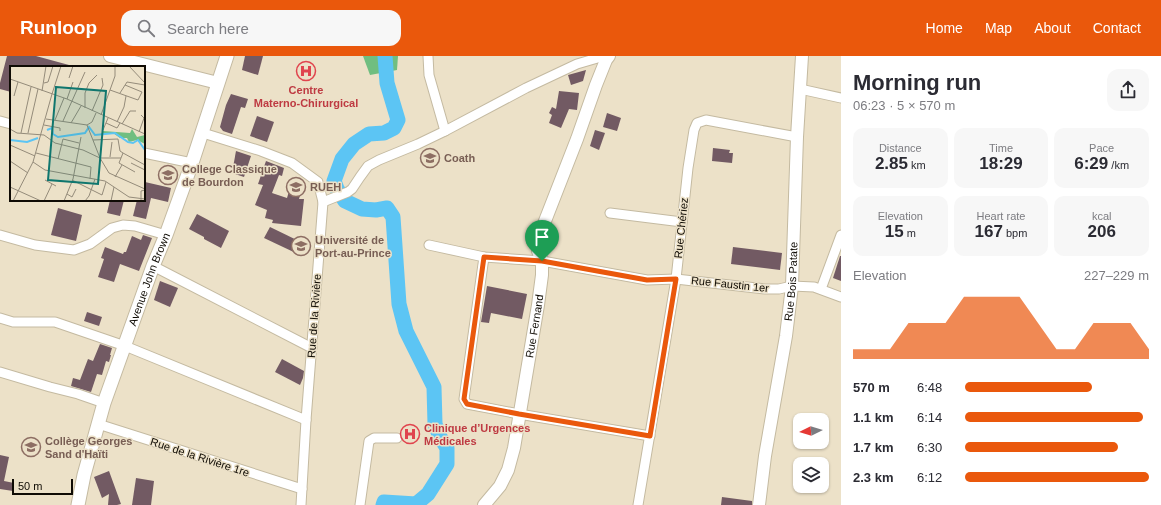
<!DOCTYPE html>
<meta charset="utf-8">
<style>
body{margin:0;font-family:Arial,sans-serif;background:#f7f7f7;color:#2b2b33;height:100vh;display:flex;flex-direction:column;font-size:15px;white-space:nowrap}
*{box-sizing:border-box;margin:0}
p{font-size:13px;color:#7c7c81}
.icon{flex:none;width:22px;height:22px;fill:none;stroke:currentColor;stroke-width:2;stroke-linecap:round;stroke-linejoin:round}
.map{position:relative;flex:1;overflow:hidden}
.details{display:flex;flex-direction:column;background:#fff;width:320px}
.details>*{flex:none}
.needle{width:26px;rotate:265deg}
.controls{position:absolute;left:793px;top:357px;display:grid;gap:8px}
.controls a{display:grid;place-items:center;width:36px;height:36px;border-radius:8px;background:#fff;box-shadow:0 1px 3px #0004;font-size:20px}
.scale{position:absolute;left:12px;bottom:10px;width:61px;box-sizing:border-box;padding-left:4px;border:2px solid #0f0b04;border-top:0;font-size:11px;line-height:14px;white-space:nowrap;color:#0f0b04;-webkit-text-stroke:3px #ece1c8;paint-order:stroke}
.pin{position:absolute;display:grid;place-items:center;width:34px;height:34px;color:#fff;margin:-41px -17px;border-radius:50% 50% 50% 0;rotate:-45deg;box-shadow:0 0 4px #0007}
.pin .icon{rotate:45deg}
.round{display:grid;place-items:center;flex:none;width:42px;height:42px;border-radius:12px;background:#f7f7f7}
.head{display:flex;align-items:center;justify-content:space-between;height:68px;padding:0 12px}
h1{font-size:22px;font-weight:700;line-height:30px}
.metrics{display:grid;grid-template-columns:repeat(3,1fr);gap:6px;height:68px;padding:4px 12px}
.metrics div{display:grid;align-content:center;border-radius:10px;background:#f7f7f7;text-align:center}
.metrics b{font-size:17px;font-weight:700}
.metrics small{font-size:11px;font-weight:400}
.metrics p{font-size:11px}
.chart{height:112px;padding:8px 12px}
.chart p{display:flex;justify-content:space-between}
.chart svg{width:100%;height:72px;margin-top:4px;fill:#ea580c;opacity:.7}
ul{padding:0 12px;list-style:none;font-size:13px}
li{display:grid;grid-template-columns:64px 48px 1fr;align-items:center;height:30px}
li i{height:10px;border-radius:5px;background:#ea580c}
header{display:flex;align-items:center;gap:24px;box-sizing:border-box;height:56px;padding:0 20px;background:#ea580c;color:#fff}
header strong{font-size:19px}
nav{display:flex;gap:22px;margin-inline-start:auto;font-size:14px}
.search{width:280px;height:36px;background:#f7f7f7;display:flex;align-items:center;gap:10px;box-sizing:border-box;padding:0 14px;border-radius:12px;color:#7c7c81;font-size:15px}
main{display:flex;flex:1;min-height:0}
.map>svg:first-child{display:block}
.forest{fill:#70be80}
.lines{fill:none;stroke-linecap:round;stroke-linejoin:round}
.river{stroke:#5cc5f4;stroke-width:15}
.building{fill:#725a63}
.minor-casing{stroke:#c4baa1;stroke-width:11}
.tertiary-casing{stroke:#c4baa1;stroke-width:14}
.secondary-casing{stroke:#c4baa1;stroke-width:15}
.minor{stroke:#fff;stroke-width:9}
.tertiary{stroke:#fff;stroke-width:12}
.secondary{stroke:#fff;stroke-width:13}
.route-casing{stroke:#fff;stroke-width:8}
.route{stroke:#ea580c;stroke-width:5}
.labels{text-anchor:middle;stroke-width:3;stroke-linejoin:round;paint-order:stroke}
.health-label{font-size:11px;font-weight:bold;fill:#be3a42;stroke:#ece1c8}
.education-label{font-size:11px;font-weight:bold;fill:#785e54;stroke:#ece1c8;text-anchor:start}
.street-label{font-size:11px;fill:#0f0b04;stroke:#ece1c8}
.inset-river{fill:none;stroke:#5cc5f4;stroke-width:2}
.inset-road{fill:none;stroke:#948b7a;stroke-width:1}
.view{fill:#0f766e;fill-opacity:0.15;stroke:#0f766e;stroke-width:2}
.inset-edge{fill:none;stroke:#0f0b04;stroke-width:2}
</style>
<header>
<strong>Runloop</strong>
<div class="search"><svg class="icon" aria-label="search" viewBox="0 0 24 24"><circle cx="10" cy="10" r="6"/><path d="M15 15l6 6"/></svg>Search here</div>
<nav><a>Home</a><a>Map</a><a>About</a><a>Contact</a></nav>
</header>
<main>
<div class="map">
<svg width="841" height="449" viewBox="0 0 841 449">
<rect width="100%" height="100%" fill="#ece1c8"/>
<polygon class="forest" points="363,0 398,0 397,14 370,19"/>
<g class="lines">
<polyline class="river" points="383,449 384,446 416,448 428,438 447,408 447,392 440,381 435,368 434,331 406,275 399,248 393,161 387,152 376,154 362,153 345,145 337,133 334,125 342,103 354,88 369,78 384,77 394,72 398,64 387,27 385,0"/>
</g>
<g class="building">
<polygon points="7,0 36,0 69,9 69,11 11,11 11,36 0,33 0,27"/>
<polygon points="245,0 263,0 258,19 242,14"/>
<polygon points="586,14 583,25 571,29 568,19"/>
<polygon points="559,35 579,37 577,54 569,53 561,72 549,67 552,59 549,57 552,51 556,53"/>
<polygon points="231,38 248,43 245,52 241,51 232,78 223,75 220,71 226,49"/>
<polygon points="607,57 621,62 617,75 603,71"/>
<polygon points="257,60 274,66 267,86 250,80"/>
<polygon points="595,74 605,77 599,94 590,90"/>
<polygon points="713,92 730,94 729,97 733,97 732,107 712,105"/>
<polygon points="236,95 251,100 244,121 232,117"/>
<polygon points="266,105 284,112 282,120 279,119 272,137 287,142 293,122 304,126 299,143 304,143 301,170 272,167 273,164 265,162 267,154 255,149 263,129 258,128"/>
<polygon points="145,126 171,132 168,146 151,142 146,163 133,160 137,144 144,144"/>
<polygon points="110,144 124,144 120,160 107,157"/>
<polygon points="58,152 82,159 76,185 51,179"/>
<polygon points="197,158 229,175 221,192 204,183 204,181 189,173"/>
<polygon points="270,171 305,188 300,199 264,182"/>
<polygon points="143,179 152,182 139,215 120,208 114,226 98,221 104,203 101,202 105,191 123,198 124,196 126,196 132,180 141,184"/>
<polygon points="733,191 782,197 780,214 731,208"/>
<polygon points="840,200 841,200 841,225 833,222"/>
<polygon points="160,225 178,232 170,251 154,244"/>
<polygon points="487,230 527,238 522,263 491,257 489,267 481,266"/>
<polygon points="87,256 102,261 99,270 84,265"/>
<polygon points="100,288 112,292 110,299 111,299 109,306 106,305 102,319 97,318 91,336 71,330 73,322 80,324 88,303 93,305"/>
<polygon points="282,303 304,315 303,322 300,329 275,316"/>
<polygon points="0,399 9,401 4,425 14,427 13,435 0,433"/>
<polygon points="109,415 121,448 117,449 108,449 109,438 102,442 94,421"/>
<polygon points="136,422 154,425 151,449 132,449"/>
<polygon points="722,441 752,445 752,449 721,449"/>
</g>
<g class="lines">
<g class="minor-casing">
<g id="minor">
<polyline points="428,0 429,19 445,75"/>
<polyline points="800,33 841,42"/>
<polyline points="0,65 11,68"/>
<polyline points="203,77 261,95 292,107 318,126 323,146 306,364 301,449"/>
<polyline points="144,97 192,107"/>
<polyline points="323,146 348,136 352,133 360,121 368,110 379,104 418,88 445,75 526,32 577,8 601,1 606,4"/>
<polyline points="610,157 682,166"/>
<polyline points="0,179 35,189 74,194 90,188 112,172 123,169 135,170 166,179"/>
<polyline points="429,189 484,201 542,205 647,224 676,223 765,233 779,233 792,230 814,231 841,241"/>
<polyline points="484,201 464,343 467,348 519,358 650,380"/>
<polyline points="153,210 312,292"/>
<polyline points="821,233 841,179"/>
<polyline points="0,262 13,266 55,266 125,290 306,364"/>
<polyline points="0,316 50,331 78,338 104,347"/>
<polyline points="98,368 302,433"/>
<polyline points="360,449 369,385 374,382 397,382"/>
<polyline points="638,449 676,223 688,112 694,74 697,67 706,64 797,81"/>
</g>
</g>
<g class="tertiary-casing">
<g id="tertiary">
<polyline points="110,0 218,27"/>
<path id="s1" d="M 484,449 L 500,430 L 508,414 L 514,392 L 538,249 L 542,219 L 542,205 L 538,195 L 539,184 L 545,165 L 577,83 L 596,29 L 606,4 L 609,0"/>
<path id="s2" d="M 759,449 L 765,400 L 786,280 L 792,230 L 797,81 L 802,0"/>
</g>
</g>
<g class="secondary-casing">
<g id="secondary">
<path id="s3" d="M 78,449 L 84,419 L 104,347 L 153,210 L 166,179 L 192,107 L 227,0"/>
</g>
</g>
<use href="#minor" class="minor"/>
<use href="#tertiary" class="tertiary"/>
<use href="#secondary" class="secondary"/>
</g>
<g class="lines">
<g class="route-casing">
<polygon id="route" points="484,201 542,205 647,224 676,223 650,380 519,358 467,348 464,343"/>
</g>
<use href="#route" class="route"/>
</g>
<defs>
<g id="hospital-ring" transform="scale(1)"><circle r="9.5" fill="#ece1c8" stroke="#e0444e" stroke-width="1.5"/><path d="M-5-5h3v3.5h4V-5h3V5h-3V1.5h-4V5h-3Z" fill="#e0444e"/></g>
<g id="university-ring" transform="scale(1)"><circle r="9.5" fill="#ece1c8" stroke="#8d6e63" stroke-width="1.5"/><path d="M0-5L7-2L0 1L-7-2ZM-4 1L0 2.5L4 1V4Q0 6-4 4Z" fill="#8d6e63"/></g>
<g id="school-ring" transform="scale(1)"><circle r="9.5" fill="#ece1c8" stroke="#8d6e63" stroke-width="1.5"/><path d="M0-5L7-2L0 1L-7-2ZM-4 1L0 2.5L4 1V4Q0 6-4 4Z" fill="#8d6e63"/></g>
</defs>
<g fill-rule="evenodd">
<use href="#hospital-ring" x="306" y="15"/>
<use href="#university-ring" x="430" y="102"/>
<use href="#school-ring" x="168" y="119"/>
<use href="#university-ring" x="296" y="131"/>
<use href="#university-ring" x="301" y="190"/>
<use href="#hospital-ring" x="410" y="378"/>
<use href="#school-ring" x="31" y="391"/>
</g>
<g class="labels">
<g class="health-label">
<text x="306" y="38">Centre<tspan x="306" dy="13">Materno-Chirurgical</tspan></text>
<text x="424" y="376" text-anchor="start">Clinique d’Urgences<tspan x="424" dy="13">Médicales</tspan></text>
</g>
<g class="education-label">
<text x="444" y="106">Coath</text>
<text x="182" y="117">College Classique<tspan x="182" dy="13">de Bourdon</tspan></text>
<text x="310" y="135">RUEH</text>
<text x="315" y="188">Université de<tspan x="315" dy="13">Port-au-Prince</tspan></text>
<text x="45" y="389">Collège Georges<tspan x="45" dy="13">Sand d'Haïti</tspan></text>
</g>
<g class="street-label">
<text transform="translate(681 172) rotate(-84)" y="4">Rue Chériez</text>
<text dy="4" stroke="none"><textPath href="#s3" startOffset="237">Avenue John Brown</textPath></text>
<text dy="4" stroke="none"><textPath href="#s2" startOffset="226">Rue Bois Patate</textPath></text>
<text transform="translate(730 228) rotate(6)" y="4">Rue Faustin 1er</text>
<text transform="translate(314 260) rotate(-86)" y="4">Rue de la Rivière</text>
<text dy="4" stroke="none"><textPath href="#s1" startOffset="189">Rue Fernand</textPath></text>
<text transform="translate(200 401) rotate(18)" y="4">Rue de la Rivière 1re</text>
</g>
</g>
<g transform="translate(10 10)">
<rect width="135" height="135" fill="#ece1c8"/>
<path d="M 122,63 L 127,71 L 135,69 L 135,78 L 127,74 L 119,76 L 117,72 L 110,72 L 103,67 L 91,69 L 93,65 L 120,67 Z" fill="#70be80"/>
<path class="inset-river" d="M 37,64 L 42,62 L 43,68 L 48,71 L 75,67 L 79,61 L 85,69 L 105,67 L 118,76 L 123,77 L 128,74 L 135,84M 0,74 L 17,76 L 28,72"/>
<path class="inset-road" d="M 119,0 L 135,17M 59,12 L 63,0M 0,13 L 57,33 L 135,68M 34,17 L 38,16 L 43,0M 100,24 L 128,34 L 132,26 L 115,19M 32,25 L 36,0M 110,27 L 117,16 L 135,19M 42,28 L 51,0M 4,30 L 8,16M 57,33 L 63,16M 75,42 L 75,27 L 79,17 L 87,9M 82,45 L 93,19 L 92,12M 91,49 L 105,10 L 105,0M 36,53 L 77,59 L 82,56 L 86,47M 45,54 L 54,32M 53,55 L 75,6M 107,56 L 114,41 L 116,30M 61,57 L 71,40M 96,57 L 107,62 L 110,57M 112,58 L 120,45 L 126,45M 34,59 L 50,62 L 50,65M 77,59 L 90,92M 0,63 L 7,67 L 34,69 L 45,77 L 73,84 L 90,92 L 99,107 L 135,123M 93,64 L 98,52M 129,66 L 134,52 L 131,49M 11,67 L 21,21M 18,67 L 28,23M 83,74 L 108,73 L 110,85 L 113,87M 0,79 L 25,90M 26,87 L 81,101 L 80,113M 113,87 L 109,97 L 125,106M 113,87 L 135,99M 100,91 L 102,76M 90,92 L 111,92M 48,93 L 53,73 L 69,77M 0,95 L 18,107M 23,96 L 35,104 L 95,115 L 119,131 L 135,133M 121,97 L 135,104M 105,111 L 112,99M 35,114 L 46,120M 62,114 L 92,129 L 96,116M 0,121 L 31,135M 57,128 L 62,131 L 66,123M 131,134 L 131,125 L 135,124M 3,135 L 23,96 L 42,28M 34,135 L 42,118M 54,135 L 63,113 L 71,71M 75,135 L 79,130 L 85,113M 101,135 L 104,121"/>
<path class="view" d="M 46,21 L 96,25 L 88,118 L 38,114 Z"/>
<rect width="135" height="135" class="inset-edge"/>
</g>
</svg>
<div class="controls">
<a><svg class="needle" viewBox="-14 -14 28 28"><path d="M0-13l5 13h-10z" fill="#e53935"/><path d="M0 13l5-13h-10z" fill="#7c7c81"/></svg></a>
<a><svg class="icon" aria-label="layers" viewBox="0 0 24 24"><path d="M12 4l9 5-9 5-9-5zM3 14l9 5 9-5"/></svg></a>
</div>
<div class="scale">50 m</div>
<div class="pin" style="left:542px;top:205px;background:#1e9e55"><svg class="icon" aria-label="arrive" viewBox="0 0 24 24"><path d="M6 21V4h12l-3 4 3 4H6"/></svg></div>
</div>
<section class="details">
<div class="head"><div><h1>Morning run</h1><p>06:23 · 5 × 570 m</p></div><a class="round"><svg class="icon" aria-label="share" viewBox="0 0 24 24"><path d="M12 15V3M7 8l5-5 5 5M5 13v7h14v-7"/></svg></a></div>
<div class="metrics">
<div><p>Distance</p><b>2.85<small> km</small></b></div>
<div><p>Time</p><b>18:29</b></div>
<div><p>Pace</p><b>6:29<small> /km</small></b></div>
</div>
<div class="metrics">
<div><p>Elevation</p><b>15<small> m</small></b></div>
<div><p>Heart rate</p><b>167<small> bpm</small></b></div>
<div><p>kcal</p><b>206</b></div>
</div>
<div class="chart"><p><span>Elevation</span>227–229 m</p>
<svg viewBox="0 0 160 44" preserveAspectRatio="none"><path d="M0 44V38L10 38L20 38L30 22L40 22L50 22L60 6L70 6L80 6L90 6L100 22L110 38L120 38L130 22L140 22L150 22L160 38V44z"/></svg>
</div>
<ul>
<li><b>570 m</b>6:48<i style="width:69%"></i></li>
<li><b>1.1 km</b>6:14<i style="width:97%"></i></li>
<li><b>1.7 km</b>6:30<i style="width:83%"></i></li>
<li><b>2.3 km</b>6:12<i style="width:100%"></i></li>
</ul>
</section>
</main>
